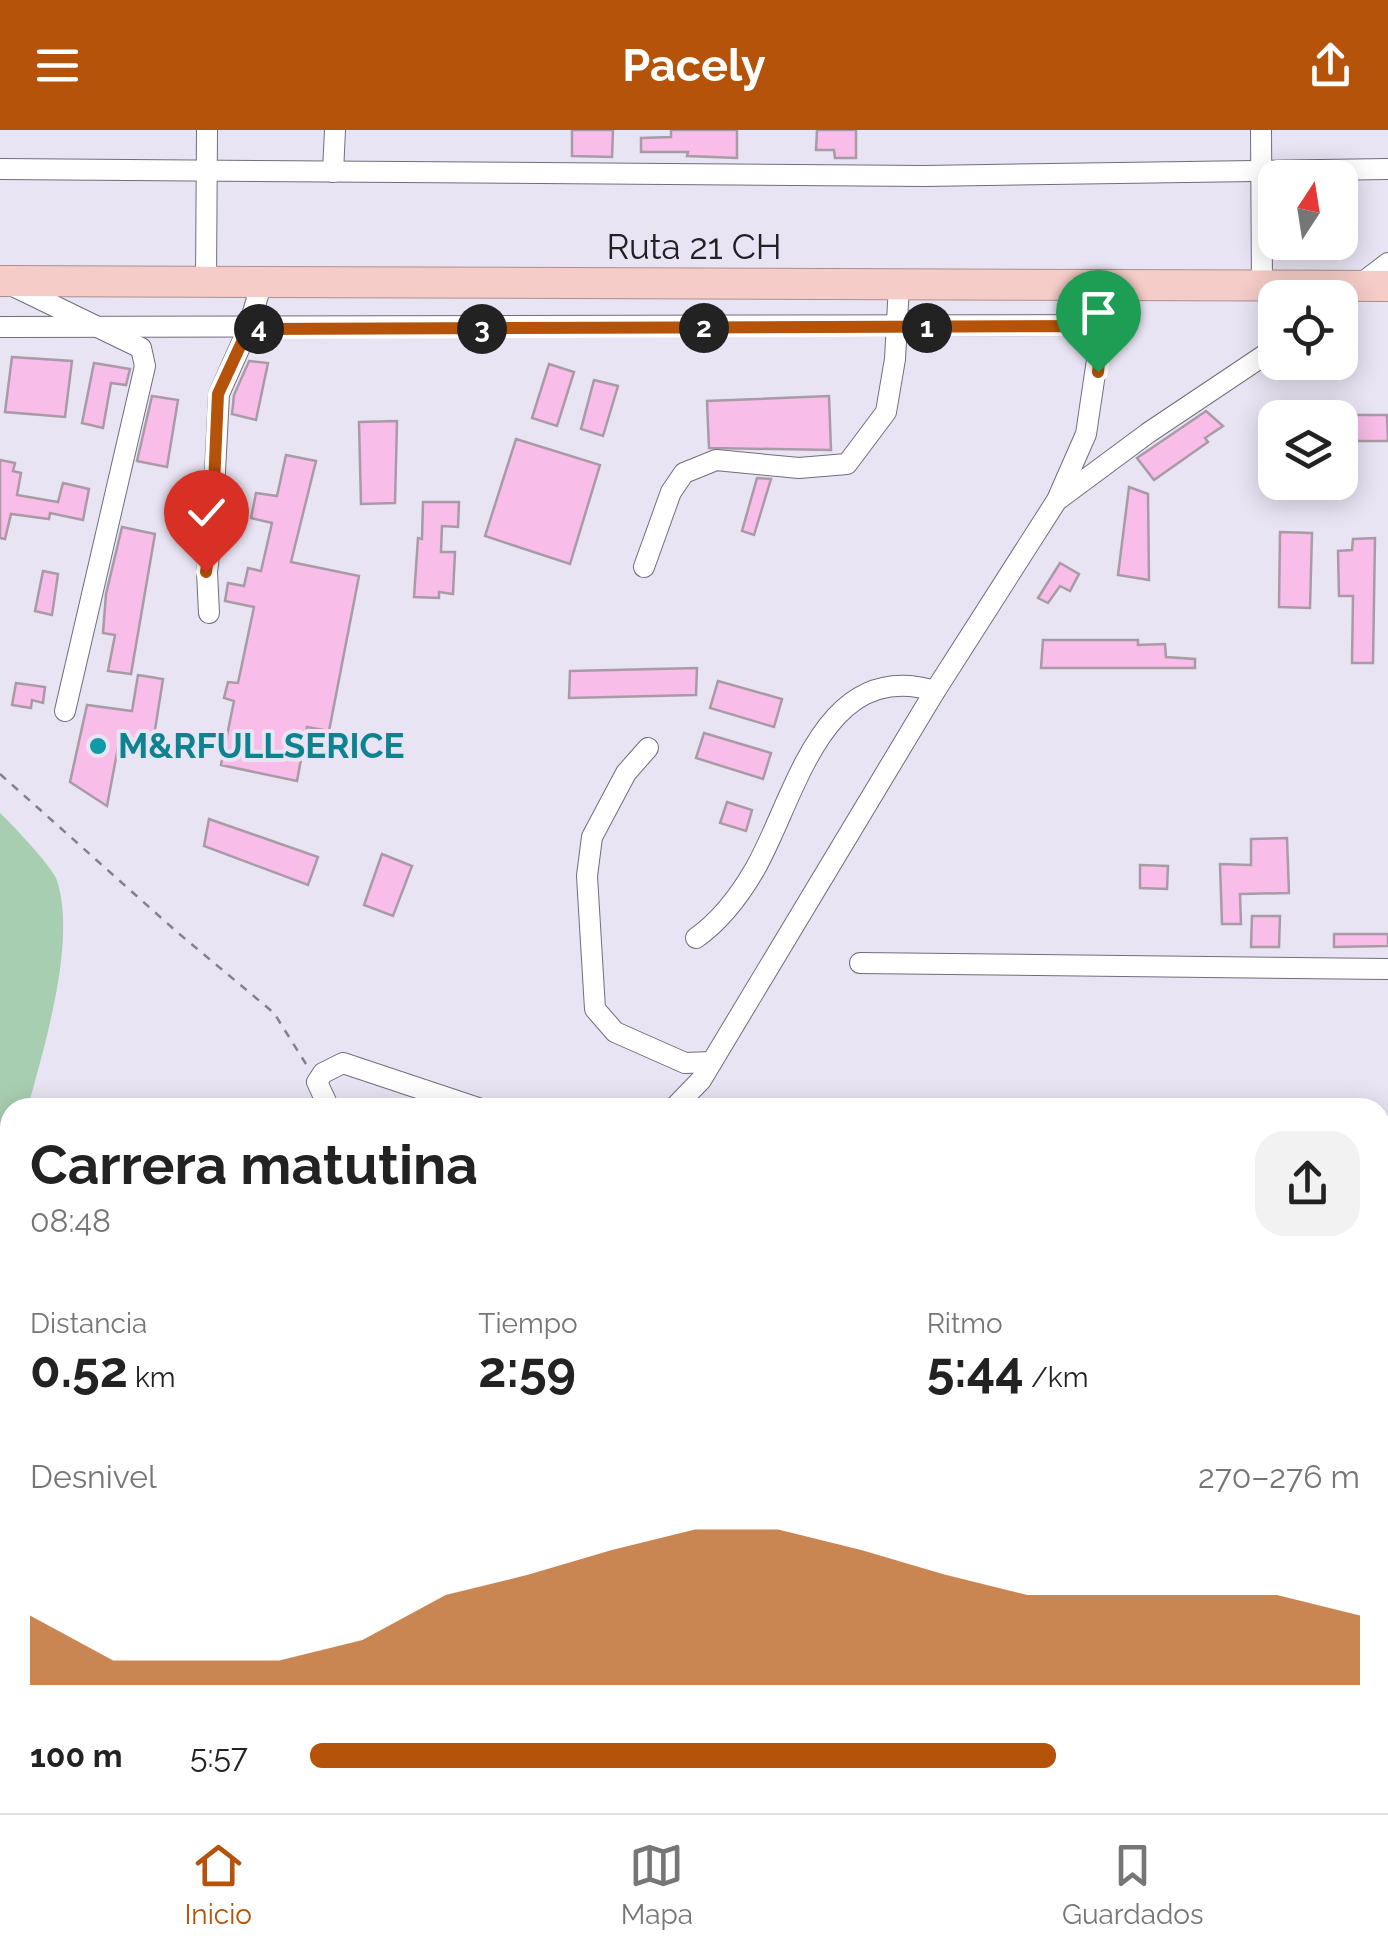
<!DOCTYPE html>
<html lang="es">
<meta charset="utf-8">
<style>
body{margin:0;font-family:Raleway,sans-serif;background:#f2f2f2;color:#222;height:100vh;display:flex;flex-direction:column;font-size:38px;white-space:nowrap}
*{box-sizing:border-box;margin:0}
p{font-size:32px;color:#767676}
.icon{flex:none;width:55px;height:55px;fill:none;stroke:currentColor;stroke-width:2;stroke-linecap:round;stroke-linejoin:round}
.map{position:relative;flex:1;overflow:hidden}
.drawer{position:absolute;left:0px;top:968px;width:1390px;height:718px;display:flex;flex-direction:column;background:#fff;border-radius:30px 30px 0 0;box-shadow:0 5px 25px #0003}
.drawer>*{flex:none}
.needle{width:65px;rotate:12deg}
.controls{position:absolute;left:1258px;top:30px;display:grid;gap:20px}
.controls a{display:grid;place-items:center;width:100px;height:100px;border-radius:20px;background:#fff;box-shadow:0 5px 25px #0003;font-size:50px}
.pin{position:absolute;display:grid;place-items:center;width:85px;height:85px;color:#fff;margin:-102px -42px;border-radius:50% 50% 50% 0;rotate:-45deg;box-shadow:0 0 10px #0007}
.pin .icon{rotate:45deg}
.km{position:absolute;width:50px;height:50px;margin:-25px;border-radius:50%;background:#222;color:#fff;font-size:28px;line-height:50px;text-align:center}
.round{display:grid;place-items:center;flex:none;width:105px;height:105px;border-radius:30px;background:#f2f2f2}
.headline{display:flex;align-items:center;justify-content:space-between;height:170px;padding:0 30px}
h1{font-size:55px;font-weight:700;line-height:75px}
.figures{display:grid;grid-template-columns:repeat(3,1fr);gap:15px;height:170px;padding:10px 30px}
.figures div{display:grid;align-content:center}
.figures b{font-size:50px;font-weight:700}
.figures small{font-size:28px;font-weight:400}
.figures p{font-size:28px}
.chart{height:280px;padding:20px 30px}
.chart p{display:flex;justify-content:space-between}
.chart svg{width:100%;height:180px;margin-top:10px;fill:#b45309;opacity:.7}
ul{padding:0 30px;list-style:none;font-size:32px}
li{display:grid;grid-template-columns:160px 120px 1fr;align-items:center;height:75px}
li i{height:25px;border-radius:12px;background:#b45309}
header{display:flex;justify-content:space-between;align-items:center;height:130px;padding:0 30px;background:#b45309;color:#fff;font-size:45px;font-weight:700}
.tabs{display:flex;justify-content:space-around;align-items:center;height:140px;border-top:2px solid #e0e0e0;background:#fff;font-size:28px;color:#767676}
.tabs a{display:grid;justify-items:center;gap:5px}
.tabs .current{color:#b45309}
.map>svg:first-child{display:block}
.green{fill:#a8ceb1}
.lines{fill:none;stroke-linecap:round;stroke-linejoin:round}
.canal{stroke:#51afb0;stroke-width:15}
.river{stroke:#51afb0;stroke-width:28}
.building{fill:#f8bde9;stroke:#a99ba5;stroke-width:2.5}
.minor-casing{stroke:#716d7b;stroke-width:22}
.highway-casing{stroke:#ab908e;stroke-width:32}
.path{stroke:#83808a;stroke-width:2.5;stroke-dasharray:8 8;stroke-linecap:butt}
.minor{stroke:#fff;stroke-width:20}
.highway{stroke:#f5ccc7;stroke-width:30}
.route-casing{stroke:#fff;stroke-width:20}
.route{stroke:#b45309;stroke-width:12}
.culture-dot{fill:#0f9aa8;stroke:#e8e4f3;stroke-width:4}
.labels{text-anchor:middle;stroke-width:8;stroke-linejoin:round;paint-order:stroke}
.street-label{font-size:35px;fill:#212025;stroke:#e8e4f3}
.culture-label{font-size:35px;font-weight:bold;fill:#0d838f;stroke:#e8e4f3;text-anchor:start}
</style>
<header><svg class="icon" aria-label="menu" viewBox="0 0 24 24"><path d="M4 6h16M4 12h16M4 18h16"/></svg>Pacely<svg class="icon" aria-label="share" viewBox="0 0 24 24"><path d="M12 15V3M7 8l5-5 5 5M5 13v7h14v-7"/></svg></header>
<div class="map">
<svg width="1388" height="1683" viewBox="0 0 1388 1683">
<rect width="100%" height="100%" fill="#e8e4f3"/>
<g class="green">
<path d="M 0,683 C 11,693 51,736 56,748 C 78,808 44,917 28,977 L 10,978 L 10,1046 L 0,1085 Z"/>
<polygon points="1380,1069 1388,1069 1388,1342 1380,1340"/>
<polygon points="0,1176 10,1178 10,1390 0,1408"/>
<polygon points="0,1571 10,1573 10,1675 246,1675 242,1683 0,1683"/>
</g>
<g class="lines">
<g class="canal">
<polyline points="1187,1675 1197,1683"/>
<polyline points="722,1683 738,1675"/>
</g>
<g class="river">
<polyline points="1380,1245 1388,1248"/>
<polyline points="0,1254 10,1259"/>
</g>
</g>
<g class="building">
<polygon points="572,0 613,0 612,27 572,26"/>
<polygon points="671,0 737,0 737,28 687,26 688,22 641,22 641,8 671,7"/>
<polygon points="817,0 856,0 856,28 835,28 834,20 816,20"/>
<polygon points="12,227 72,231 65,287 5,282"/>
<polygon points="249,231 268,233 256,290 232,284 234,265"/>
<polygon points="94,233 130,239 126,255 111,253 103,298 82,293"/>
<polygon points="549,234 574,242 557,296 532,288"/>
<polygon points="594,250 618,256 603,306 581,299"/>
<polygon points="152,266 178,270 167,337 137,331"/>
<polygon points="829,266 831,320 709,318 707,271"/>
<polygon points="1206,281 1223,296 1205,308 1208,312 1154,350 1137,328"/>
<polygon points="1340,285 1387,285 1388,311 1340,311"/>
<polygon points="397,291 395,373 361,374 359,292"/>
<polygon points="516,309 600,335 570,434 485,406"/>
<polygon points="286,325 316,331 291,432 359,446 329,601 307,597 297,651 221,635 234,571 224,568 228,552 238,553 254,477 225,471 228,453 244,456 248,438 261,441 272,393 251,388 256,363 277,366"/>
<polygon points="0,330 15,333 13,341 21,343 17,365 58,372 63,353 89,359 83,390 50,383 49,389 11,384 5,409 0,408"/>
<polygon points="757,348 771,349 754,405 742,401"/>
<polygon points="1129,357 1148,364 1149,450 1118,445"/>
<polygon points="423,372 459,372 458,397 442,396 441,422 455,422 453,464 439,462 439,468 414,467 418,408 422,409"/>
<polygon points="122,397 155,404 131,544 108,541 115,505 103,503 106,464"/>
<polygon points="1280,402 1312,403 1310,478 1279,477"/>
<polygon points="1375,408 1373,533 1352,533 1353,466 1339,466 1338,421 1352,420 1353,409"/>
<polygon points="1060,433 1079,444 1070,461 1060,456 1048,473 1038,468"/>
<polygon points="43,441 58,444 52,485 35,481"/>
<polygon points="1043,510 1138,510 1138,515 1165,514 1166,527 1195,529 1195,538 1041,538"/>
<polygon points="697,538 696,565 569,568 570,541"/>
<polygon points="138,545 163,549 152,619 119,612 107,676 70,652 87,575 132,581"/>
<polygon points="718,551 782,569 774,597 710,578"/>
<polygon points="16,553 45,557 43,573 32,570 31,578 12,575"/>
<polygon points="704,603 771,623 763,649 696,628"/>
<polygon points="727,672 752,680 746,701 720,693"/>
<polygon points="209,689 318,727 308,755 204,716"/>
<polygon points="1287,708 1289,763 1240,764 1241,794 1222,794 1220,734 1251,735 1251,709"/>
<polygon points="382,724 412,736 393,786 364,775"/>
<polygon points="1140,735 1168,736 1167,759 1140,758"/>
<polygon points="1252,786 1280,786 1279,817 1251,817"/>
<polygon points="1334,804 1388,804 1388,816 1334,817"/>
</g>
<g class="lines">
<g class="minor-casing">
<g id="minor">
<polyline points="1261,0 1262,156"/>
<polyline points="0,39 924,46 1388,39"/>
<polyline points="333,42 335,0"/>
<polyline points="206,152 207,0"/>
<polyline points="11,155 141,218 145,236 65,581"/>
<polyline points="1358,156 1388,133"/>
<polyline points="0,197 1103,195"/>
<polyline points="1059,369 1148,303 1275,218"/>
<polyline points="644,437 671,362 684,343 716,330 799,338 847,334 886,282 895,229 899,155"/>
<polyline points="209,483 207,442 212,400 219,264 248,199 262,152"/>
<polyline points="648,618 626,643 592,707 587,746 595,879 615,902 685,933 712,932"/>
<path d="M 696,808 C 720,791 740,765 755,739 C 796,667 822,527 935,561"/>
<polyline points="860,833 1388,839"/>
<polyline points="329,978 317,952 323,943 343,933 478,978"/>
<polyline points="674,978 701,950 935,561 1057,370 1086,304 1108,156"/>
<polyline points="0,1585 10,1586"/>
<polyline points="1166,1675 1175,1683"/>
<polyline points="1034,1683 1034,1675"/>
</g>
</g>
<g class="highway-casing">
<polyline id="highway" points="0,151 1388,156"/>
</g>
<g class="path">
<polyline points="0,644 177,802 274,883 306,934"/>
<polyline points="257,1683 262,1675"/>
</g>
<use href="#minor" class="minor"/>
<use href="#highway" class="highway"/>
</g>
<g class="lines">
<g class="route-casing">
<polyline id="route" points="206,442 212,400 218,264 248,199 1103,196 1098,242"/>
</g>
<use href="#route" class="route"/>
</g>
<circle class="culture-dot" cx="98" cy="616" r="10"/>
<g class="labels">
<g class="street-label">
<text x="694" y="129">Ruta 21 CH</text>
</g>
<g class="culture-label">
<text x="118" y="628">M&amp;RFULLSERICE</text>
</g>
</g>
</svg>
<div class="controls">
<a><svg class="needle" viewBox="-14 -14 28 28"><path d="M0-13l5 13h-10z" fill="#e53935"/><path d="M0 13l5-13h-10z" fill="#767676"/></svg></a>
<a><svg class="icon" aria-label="locate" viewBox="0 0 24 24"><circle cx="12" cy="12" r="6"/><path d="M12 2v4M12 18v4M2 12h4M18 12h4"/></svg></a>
<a><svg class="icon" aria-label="layers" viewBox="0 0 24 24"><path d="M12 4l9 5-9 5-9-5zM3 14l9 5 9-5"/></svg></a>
</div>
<div class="pin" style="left:1098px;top:242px;background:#1e9e55"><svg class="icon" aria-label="arrive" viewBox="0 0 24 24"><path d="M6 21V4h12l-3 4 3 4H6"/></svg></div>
<div class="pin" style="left:206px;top:442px;background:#d93025"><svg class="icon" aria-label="check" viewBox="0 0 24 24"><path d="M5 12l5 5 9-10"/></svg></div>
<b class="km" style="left:927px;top:198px">1</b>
<b class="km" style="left:704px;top:198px">2</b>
<b class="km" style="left:482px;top:199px">3</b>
<b class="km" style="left:259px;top:199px">4</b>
<section class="drawer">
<div class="headline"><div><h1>Carrera matutina</h1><p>08:48</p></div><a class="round"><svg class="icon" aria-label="share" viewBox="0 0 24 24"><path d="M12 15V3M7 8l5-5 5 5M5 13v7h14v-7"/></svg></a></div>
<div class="figures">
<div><p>Distancia</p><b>0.52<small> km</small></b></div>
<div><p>Tiempo</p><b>2:59</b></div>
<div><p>Ritmo</p><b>5:44<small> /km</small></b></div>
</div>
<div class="chart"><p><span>Desnivel</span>270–276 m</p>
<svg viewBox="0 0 160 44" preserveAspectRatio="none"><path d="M0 44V27L10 38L20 38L30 38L40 33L50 22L60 17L70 11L80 6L90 6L100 11L110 17L120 22L130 22L140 22L150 22L160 27V44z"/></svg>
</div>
<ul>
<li><b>100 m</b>5:57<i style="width:71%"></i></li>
</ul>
</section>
</div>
<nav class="tabs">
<a class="current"><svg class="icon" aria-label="home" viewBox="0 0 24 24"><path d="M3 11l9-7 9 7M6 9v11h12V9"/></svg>Inicio</a>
<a><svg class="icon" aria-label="map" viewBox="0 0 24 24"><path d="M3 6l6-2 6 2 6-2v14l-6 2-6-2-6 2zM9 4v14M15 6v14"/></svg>Mapa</a>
<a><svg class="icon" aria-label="saved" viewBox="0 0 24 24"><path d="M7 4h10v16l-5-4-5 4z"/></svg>Guardados</a>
</nav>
